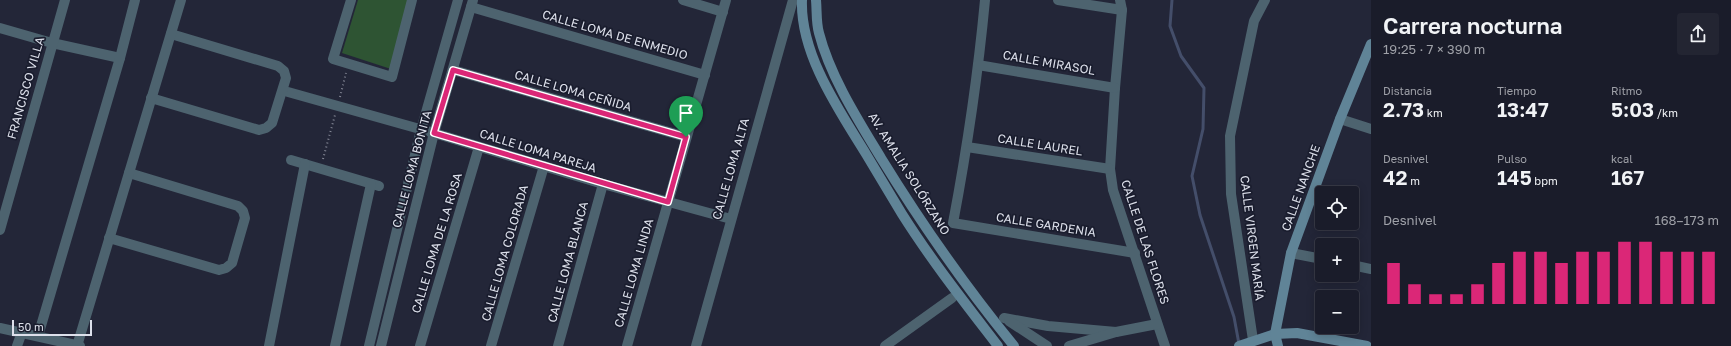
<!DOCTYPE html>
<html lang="es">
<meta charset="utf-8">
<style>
body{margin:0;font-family:"Golos Text",sans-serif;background:#232532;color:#f1f3f6;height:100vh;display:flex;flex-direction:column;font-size:15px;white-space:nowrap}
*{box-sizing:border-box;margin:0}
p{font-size:13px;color:#9fa1a8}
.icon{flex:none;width:22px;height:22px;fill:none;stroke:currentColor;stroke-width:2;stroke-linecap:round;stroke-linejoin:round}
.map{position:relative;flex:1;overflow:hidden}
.panel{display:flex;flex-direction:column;background:#1a1c2a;width:360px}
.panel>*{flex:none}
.controls{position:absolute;left:1315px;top:186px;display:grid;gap:8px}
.controls a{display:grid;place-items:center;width:44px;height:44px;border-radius:4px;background:#1a1c2a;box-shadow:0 2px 10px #0003,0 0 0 1px #383a47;font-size:20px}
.scale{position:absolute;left:12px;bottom:10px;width:80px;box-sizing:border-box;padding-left:4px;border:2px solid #dde0eb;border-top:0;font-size:11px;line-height:14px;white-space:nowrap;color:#dde0eb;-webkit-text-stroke:3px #1a1d2e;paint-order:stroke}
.pin{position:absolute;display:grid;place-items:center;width:34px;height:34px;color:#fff;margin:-41px -17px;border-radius:50% 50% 50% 0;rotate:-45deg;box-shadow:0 0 4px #0007}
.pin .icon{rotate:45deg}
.round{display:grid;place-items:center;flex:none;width:42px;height:42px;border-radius:4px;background:#232532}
.head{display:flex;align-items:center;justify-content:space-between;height:68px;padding:0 12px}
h1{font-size:22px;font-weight:600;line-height:30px}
.figures{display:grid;grid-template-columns:repeat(3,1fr);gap:6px;height:68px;padding:4px 12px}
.figures div{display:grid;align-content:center}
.figures b{font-size:20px;font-weight:600}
.figures small{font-size:11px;font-weight:400}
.figures p{font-size:11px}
.chart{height:112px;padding:8px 12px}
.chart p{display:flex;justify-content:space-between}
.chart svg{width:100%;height:72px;margin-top:4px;stroke:#db2777;stroke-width:6}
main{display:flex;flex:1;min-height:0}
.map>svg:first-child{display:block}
.green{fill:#2e5433}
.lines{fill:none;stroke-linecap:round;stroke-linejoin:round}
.stream{stroke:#444e6a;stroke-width:3}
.path{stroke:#868997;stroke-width:2;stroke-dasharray:1 3;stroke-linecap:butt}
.street{stroke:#4d636f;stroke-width:10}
.secondary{stroke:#608497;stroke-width:10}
.route-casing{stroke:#fff;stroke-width:8}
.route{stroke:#db2777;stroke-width:5}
.labels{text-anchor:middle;stroke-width:3.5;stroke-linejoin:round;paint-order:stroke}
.street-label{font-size:12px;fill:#dde0eb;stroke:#1a1d2e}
</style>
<main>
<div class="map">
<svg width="1371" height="346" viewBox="0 0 1371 346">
<rect width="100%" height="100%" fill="#232638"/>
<polygon class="green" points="358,0 408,0 391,69 342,53"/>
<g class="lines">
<polyline class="stream" points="1172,0 1170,26 1181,56 1204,88 1203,129 1192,176 1200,215 1234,317 1239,344"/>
<g class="path">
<polyline points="340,97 346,73"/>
<polyline points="323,159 335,115"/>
</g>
<g class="street">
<polyline points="351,0 333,59 392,77 412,0"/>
<polyline points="683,0 723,12"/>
<path d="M 985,0 C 978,75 967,149 953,223 L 1135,253"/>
<polyline points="1058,0 1122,10"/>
<polyline points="1120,0 1122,10 1115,88 1110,169 1113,190 1165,346"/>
<polyline points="471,7 705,75"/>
<polyline points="0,28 52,43 120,58"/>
<polyline points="978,65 1115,88"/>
<polyline points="453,70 686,137"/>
<polyline points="288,92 434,133 603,184 731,219"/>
<polyline points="151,98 259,130 266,128 272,123 286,78 284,71 278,66 171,34"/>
<polyline points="1340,119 1371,129"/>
<polyline points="967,147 1110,169"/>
<polyline points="291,160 379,186"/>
<polyline points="0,230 65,0"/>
<polyline points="109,238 219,270 226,268 232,263 245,218 243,211 238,206 129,173"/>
<polyline points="1291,253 1322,259"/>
<polyline points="1352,265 1371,269"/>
<polyline points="1004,318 1048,326 1116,332"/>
<polyline points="1009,321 1047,346"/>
<polyline points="0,328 80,346"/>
<polyline points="38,336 120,58 135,0"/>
<polyline points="1253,340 1231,194 1230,136 1254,21 1265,0"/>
<polyline points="17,346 22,332"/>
<polyline points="77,346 181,0"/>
<polyline points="269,346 305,164"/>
<polyline points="335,346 371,184"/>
<polyline points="369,346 421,130 458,0"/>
<polyline points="381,346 434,133 473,0"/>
<polyline points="420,346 479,147"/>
<polyline points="491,346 544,166"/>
<polyline points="558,346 603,184"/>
<polyline points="627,346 726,0"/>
<polyline points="696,346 793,0"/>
<polyline points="885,346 952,298"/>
<polyline points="1069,346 1116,332 1157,324"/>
</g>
<g class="secondary">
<path d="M 802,0 C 800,54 839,110 866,154 C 878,174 890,194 902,214 C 931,260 965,303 998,346"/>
<path d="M 816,0 C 817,11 816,23 819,33 C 830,76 858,120 881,158 C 921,223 965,286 1014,346"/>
<polyline points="1239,346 1275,334 1297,333 1367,346"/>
<polyline points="1278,346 1275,334 1291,253 1340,119 1371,44"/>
</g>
</g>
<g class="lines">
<g class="route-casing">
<polygon id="route" points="453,70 686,137 668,202 434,133"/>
</g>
<use href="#route" class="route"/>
</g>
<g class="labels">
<g class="street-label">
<text transform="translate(615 35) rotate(16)" y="4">CALLE LOMA DE ENMEDIO</text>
<text transform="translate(1049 63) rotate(10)" y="4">CALLE MIRASOL</text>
<text transform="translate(26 88) rotate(-74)" y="4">FRANCISCO VILLA</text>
<text transform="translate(573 91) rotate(16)" y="4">CALLE LOMA CEÑIDA</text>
<text transform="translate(1040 145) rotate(9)" y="4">CALLE LAUREL</text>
<text transform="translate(538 151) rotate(17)" y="4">CALLE LOMA PAREJA</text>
<text transform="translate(412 169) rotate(-75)" y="4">CALLE LOMA BONITA</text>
<text transform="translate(731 169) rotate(-74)" y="4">CALLE LOMA ALTA</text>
<text transform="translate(909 174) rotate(58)" y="4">AV. AMALIA SOLÓRZANO</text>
<text transform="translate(1301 188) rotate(-70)" y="4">CALLE NANCHE</text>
<text transform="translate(1046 225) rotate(9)" y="4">CALLE GARDENIA</text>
<text transform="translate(1252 238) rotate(83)" y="4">CALLE VIRGEN MARÍA</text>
<text transform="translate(1145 242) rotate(72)" y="4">CALLE DE LAS FLORES</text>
<text transform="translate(437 243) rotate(-73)" y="4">CALLE LOMA DE LA ROSA</text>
<text transform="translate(505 253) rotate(-74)" y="4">CALLE LOMA COLORADA</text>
<text transform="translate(568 262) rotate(-75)" y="4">CALLE LOMA BLANCA</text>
<text transform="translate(634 273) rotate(-74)" y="4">CALLE LOMA LINDA</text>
</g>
</g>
</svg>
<div class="controls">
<a><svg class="icon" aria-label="locate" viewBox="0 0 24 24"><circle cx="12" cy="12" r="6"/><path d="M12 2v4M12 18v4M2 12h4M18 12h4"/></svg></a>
<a>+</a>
<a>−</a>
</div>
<div class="scale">50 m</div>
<div class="pin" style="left:686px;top:137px;background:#1e9e55"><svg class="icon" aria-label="arrive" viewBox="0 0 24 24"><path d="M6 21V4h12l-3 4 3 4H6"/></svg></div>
</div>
<section class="panel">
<div class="head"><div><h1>Carrera nocturna</h1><p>19:25 · 7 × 390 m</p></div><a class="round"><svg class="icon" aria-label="share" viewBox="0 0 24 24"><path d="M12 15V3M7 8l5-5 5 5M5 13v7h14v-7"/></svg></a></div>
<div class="figures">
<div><p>Distancia</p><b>2.73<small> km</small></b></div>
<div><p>Tiempo</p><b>13:47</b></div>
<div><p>Ritmo</p><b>5:03<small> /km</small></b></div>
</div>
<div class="figures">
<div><p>Desnivel</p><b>42<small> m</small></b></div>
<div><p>Pulso</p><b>145<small> bpm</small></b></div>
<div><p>kcal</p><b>167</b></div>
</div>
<div class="chart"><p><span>Desnivel</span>168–173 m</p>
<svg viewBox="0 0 160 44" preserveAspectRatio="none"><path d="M5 44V19M15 44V32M25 44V38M35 44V38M45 44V32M55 44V19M65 44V12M75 44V12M85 44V19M95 44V12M105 44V12M115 44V6M125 44V6M135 44V12M145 44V12M155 44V12"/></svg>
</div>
</section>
</main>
